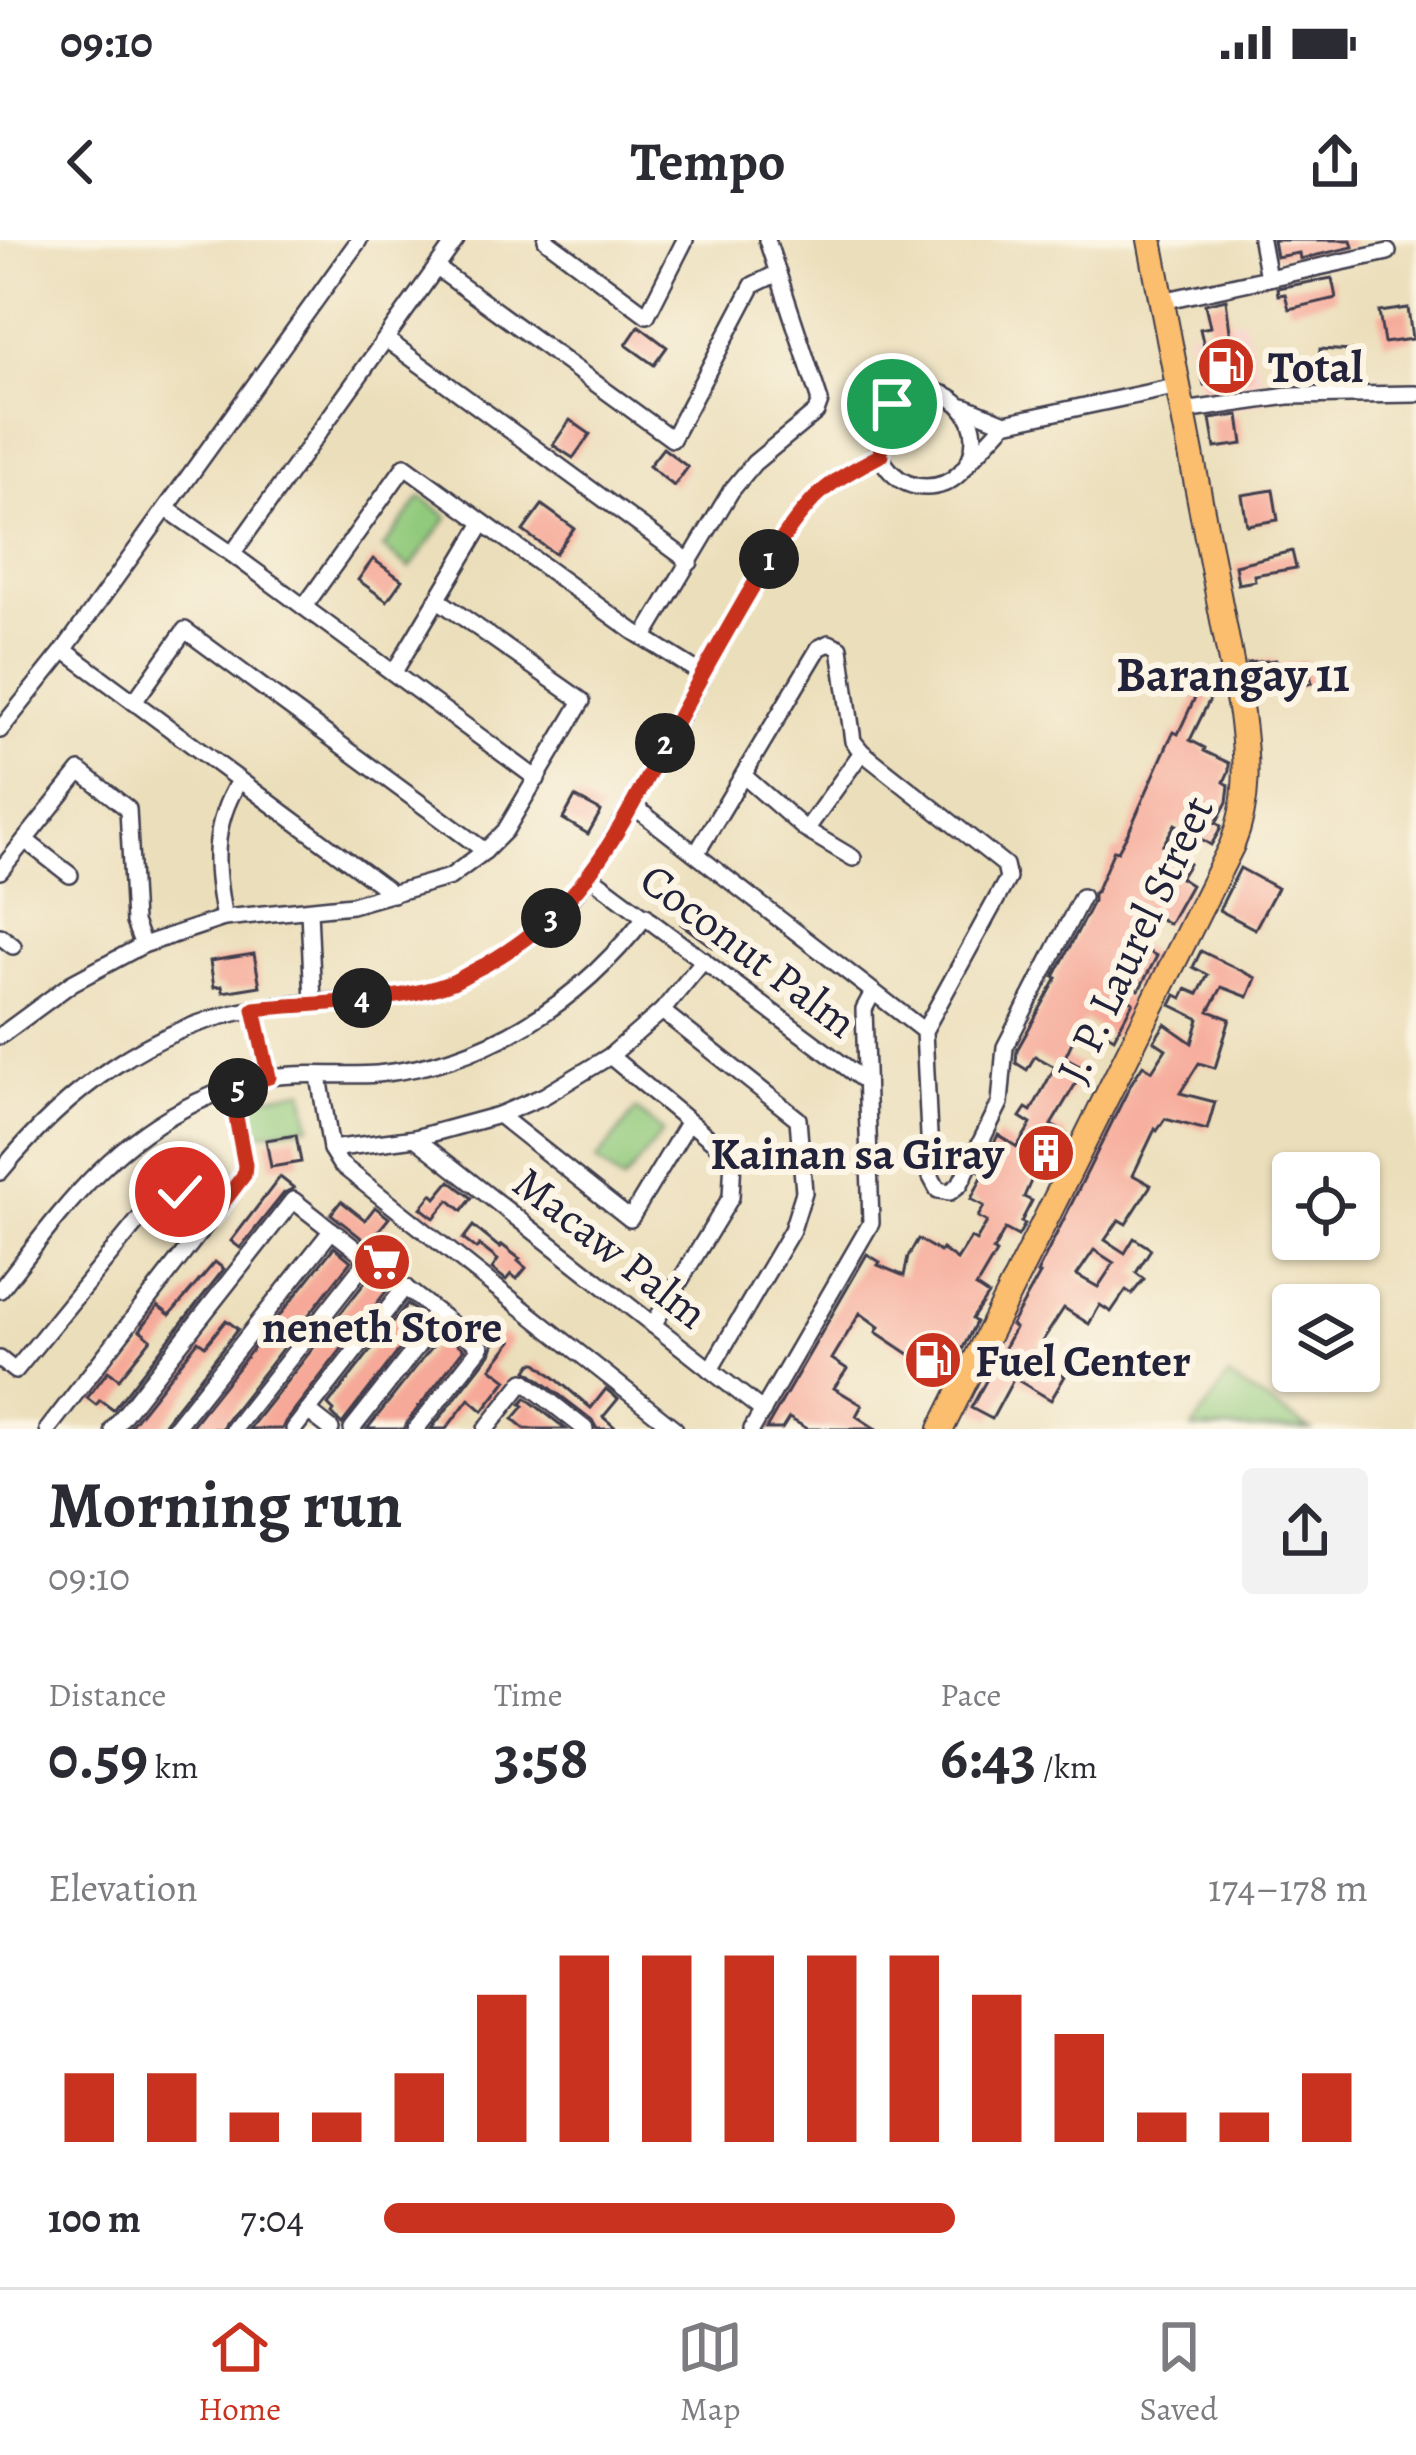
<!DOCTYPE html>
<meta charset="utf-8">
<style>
body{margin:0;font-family:Alegreya,serif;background:#f2f2f3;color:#2b2b33;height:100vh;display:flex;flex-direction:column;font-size:45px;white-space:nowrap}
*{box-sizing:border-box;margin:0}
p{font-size:39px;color:#7c7c81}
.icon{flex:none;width:66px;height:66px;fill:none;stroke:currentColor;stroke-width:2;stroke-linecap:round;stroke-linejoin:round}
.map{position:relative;height:1189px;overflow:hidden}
.sheet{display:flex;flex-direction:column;background:#fff;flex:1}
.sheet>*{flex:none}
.fabs{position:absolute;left:1272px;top:912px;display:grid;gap:24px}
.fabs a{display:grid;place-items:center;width:108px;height:108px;border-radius:12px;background:#fff;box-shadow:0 3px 9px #0004;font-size:60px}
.pin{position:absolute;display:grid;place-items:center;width:102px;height:102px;color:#fff;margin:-51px;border:6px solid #fff;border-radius:50%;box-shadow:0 3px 12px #0007}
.km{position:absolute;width:60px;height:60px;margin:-30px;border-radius:50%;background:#222;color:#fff;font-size:33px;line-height:60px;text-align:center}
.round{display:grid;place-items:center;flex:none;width:126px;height:126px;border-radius:12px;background:#f2f2f3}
.summary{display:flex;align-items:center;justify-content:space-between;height:204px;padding:0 48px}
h1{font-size:66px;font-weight:600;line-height:90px}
.figures{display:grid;grid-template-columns:repeat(3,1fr);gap:18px;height:204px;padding:12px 48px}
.figures div{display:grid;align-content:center}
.figures b{font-size:60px;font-weight:600}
.figures small{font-size:33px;font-weight:400}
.figures p{font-size:33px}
.chart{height:336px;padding:24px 48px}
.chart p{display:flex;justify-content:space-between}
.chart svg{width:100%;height:216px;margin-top:12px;stroke:#c8321e;stroke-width:6}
ul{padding:0 48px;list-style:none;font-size:39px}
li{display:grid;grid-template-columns:192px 144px 1fr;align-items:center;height:90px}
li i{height:30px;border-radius:15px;background:#c8321e}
.status{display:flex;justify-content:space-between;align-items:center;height:84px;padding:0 60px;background:#fff;direction:ltr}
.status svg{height:33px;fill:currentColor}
header{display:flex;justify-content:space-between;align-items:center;height:156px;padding:0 48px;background:#fff;font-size:54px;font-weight:600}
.menu{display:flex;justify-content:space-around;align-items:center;height:168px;border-top:3px solid #e1e1e2;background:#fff;font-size:33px;color:#7c7c81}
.menu a{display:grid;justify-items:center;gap:6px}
.menu .selected{color:#c8321e}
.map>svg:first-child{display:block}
.built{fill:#f7d0c9}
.green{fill:#92ca7d;stroke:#5a765c;stroke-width:3}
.building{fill:#f6a998;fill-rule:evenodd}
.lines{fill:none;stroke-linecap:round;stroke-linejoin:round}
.street-casing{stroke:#403e4e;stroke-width:20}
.primary-casing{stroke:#403e4e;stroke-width:28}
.street{stroke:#fff;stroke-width:15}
.primary{stroke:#fbbd6e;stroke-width:24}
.route-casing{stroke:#fff;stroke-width:24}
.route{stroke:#c8321e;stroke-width:15}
.labels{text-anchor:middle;stroke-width:12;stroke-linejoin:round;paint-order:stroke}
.poi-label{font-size:45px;font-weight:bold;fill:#22223b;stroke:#fcf5e5;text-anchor:start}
.street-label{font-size:45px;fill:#22223b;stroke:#fcf5e5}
.neighbourhood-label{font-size:48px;font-weight:bold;fill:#22223b;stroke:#fcf5e5}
</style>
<div class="status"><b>09:10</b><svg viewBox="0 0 49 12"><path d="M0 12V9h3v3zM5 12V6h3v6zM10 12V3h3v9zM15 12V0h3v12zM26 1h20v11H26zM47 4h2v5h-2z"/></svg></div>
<header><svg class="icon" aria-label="back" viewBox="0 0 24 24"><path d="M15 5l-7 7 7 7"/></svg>Tempo<svg class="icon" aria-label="share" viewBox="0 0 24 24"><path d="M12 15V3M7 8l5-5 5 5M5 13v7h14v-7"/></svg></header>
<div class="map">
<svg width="1416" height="1189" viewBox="0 0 1416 1189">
<rect width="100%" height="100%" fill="#fcf5e5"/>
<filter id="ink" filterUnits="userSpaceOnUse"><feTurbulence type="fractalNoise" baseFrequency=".00833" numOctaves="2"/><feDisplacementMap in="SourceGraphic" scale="24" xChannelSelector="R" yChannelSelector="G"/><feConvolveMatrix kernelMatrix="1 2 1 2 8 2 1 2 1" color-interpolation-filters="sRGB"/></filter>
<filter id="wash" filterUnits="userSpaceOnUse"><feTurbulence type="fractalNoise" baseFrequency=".004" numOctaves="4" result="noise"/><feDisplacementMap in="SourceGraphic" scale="48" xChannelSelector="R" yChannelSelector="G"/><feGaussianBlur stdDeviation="2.7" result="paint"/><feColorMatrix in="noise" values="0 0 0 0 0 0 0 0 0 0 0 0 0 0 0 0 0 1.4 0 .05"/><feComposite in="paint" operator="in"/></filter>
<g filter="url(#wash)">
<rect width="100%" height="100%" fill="#ebdeba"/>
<polygon class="built" points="1242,78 1270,160 1206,176 1186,92"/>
<g class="green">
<polygon points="421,257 448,277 410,328 383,308"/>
<polygon points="304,850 310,885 250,895 244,860"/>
<polygon points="636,870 663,892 623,942 596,921"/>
<polygon points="1228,1137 1310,1189 1192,1189"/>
</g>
<g id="blocks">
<g class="building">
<polygon points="1273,0 1351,0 1353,7 1300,19 1299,13 1276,17"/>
<polygon points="1332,38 1336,58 1289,69 1285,54 1278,55 1277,48"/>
<polygon points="1226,59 1231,100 1204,106 1200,89 1210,87 1205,64"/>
<polygon points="1408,68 1412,99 1384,103 1379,72"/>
<polygon points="639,86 667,107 654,125 626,105"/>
<polygon points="1320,109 1351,111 1349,141 1317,138"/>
<polygon points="1249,118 1252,135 1204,145 1200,129"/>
<polygon points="1239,175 1243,204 1215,208 1210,179"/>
<polygon points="570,180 590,194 573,218 553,205"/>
<polygon points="663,208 688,227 674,246 649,226"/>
<polygon points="1273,250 1278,280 1247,285 1242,255"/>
<polygon points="542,265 574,288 555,314 523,291"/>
<polygon points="1292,311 1296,328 1254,335 1255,341 1238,344 1235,325"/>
<polygon points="373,319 402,340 387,361 358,340"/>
<polygon points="1276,420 1277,427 1306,420 1312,443 1280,452 1254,455 1248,423"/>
<polygon points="1198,451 1211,457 1190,500 1205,508 1204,511 1229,523 1229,531 1224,542 1229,545 1227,562 1216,583 1221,586 1220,590 1211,605 1175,584 1163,605 1189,624 1180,638 1191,645 1169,684 1151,673 1135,704 1157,716 1139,750 1116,738 1111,747 1133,762 1114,798 1084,780 1073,800 1065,817 1085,828 1051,885 1067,894 1051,925 1044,921 1031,941 1024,957 1032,961 1021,982 1025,984 1018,996 1005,989 993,1011 996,1013 976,1047 988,1055 972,1079 976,1082 963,1108 959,1114 950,1108 936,1132 876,1092 879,1087 860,1073 832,1119 847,1129 834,1148 862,1165 856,1176 876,1189 808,1189 789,1178 782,1189 766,1189 867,1014 880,1022 878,1025 904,1036 908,1017 918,999 940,1012 942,1009 957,1020 971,998 976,1001 987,982 978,977 984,966 971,959 984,933 980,931 998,895 1017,907 1031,884 1020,877 1026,868 1031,871 1055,827 1035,816 1027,830 1016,823 1017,810 1057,738 1054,737 1093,662 1093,653 1096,652 1114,610 1118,611 1129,591 1169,501 1174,492 1178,494"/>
<polygon points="575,557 601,571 588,594 563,579"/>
<polygon points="1240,628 1277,648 1255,689 1219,670"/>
<polygon points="695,665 729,691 722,700 719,698 712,707 681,684"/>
<path d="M 1201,711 L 1256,738 L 1248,757 L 1222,747 L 1209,771 L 1230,779 L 1215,828 L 1199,823 L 1180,853 L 1215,862 L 1207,890 L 1165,879 L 1157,891 L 1155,889 L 1133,935 L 1151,945 L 1126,984 L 1119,980 L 1105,1000 L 1125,1013 L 1134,998 L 1151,1009 L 1136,1033 L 1144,1039 L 1132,1054 L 1126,1050 L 1111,1072 L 1100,1065 L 1089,1084 L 1064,1068 L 1039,1106 L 1051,1113 L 1044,1124 L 1065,1136 L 1051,1160 L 1014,1138 L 992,1179 L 971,1168 L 1015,1088 L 1011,1085 L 1040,1034 L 1037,1033 L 1132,842 L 1143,825 L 1152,831 L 1166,809 L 1154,801 L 1165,784 L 1192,803 L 1199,779 L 1171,765 L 1176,755 L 1182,758 L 1186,749 L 1198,754 L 1208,735 L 1193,727 ZM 1094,1010 L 1114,1023 L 1098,1047 L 1077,1035 Z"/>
<polygon points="254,714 260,746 223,752 222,746 214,747 210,721"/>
<polygon points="296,895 301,922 271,927 266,900"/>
<polygon points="280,937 294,948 284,953 240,1008 231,1001"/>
<polygon points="450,941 472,958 462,971 449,960 434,978 421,968 432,954 436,958"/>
<polygon points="341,961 365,980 375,967 389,978 376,994 402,1014 394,1024 331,974"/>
<polygon points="473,986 500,1008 502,1005 520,1019 518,1021 526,1028 517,1039 511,1034 506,1040 492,1029 498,1020 479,1005 476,1009 463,999"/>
<polygon points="334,1007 351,1021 225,1182 222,1189 189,1189"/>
<polygon points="215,1022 224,1029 113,1170 100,1160 96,1165 87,1158 108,1131 119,1139 151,1099 140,1090 158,1066 170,1075"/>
<polygon points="370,1036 388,1049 285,1182 282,1189 249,1189"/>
<polygon points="407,1064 424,1078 342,1184 332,1174 334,1171 328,1165"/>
<polygon points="226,1080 238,1089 165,1182 162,1189 128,1189 198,1101 205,1106"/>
<polygon points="443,1093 464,1109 407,1182 404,1189 367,1189"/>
<polygon points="502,1093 512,1101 491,1128 507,1140 483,1171 469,1159 446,1189 431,1189 490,1114 493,1105"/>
<polygon points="532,1123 537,1123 591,1168 606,1149 618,1159 603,1177 617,1189 597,1189 592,1180 527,1130"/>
<polygon points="526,1158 566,1189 525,1189 513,1179 524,1166 521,1164"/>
</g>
</g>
</g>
<g filter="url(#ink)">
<use href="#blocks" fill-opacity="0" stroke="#403e4e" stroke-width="3"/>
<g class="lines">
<g class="street-casing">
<g id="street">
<polyline points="546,0 647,75 685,0"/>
<polyline points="1261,0 1268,38"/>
<polyline points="437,28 672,199 753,45 778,33"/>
<polyline points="1162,61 1388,12"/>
<polyline points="387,100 690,322"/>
<circle cx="926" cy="199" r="48"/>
<polyline points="964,166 1005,183"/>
<polyline points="1184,171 1288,156 1416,154"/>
<polyline points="970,221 1005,183 1179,146"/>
<polyline points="167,269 232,314 537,539"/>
<polyline points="232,314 456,0"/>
<polyline points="304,367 405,226 633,391 702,434"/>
<polyline points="644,397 731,251 754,223 816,172 820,161 767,0"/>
<polyline points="64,410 393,654"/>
<polyline points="394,432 483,283"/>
<polyline points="134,462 185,390 485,611"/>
<polyline points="0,490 64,410 359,0"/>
<polyline points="744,536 806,590 853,618"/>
<polyline points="632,565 924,791"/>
<polyline points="806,590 862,512"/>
<polyline points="25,600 70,635"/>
<polyline points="696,614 819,408 829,403 840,408 853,501 862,512 1005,625 1008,638 924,791 931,937 938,950 950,952 960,944 1000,863 1005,807 1082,657"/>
<polyline points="0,631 80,531 128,569 134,682 143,705"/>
<polyline points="590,636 866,842"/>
<polyline points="309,670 313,763"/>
<path d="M 224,678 C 214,628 211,586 239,541"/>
<polyline points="0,696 13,706"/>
<polyline points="254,769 269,837"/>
<polyline points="662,771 798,879 804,952 792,990 710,1130"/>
<polyline points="0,796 72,743 143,705 224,678 352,665 450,637 485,611 505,591 582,461 437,359"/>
<polyline points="610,816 733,918 731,957 653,1085"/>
<polyline points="319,836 331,909 340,924 675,1189"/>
<polyline points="499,875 630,979 688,883"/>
<polyline points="415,898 763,1171"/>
<polyline points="331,909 415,898 499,875 544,856 610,816 662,771 704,720"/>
<path d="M 0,932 C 65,852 151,786 255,769 C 306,760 359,762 410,754 C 457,747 502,717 539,689 C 576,662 599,620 622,581 C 664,511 700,437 742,366 C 763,329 784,291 813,260 C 832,240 857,228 881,215"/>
<path d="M 0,1050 C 60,974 106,905 197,862 C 218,852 244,843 266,838 C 300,831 342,837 377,834 C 489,823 578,763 646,676"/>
<polyline points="0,1119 15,1131 145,972 166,957 180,952 212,977"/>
<polyline points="308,1171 331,1189"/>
<polyline points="48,1189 244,935 245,924 231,850"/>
<polyline points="113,1189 293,960 481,1107 416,1189"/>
<polyline points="174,1189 332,990"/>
<polyline points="234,1189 368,1019"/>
<polyline points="294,1189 405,1047"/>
<polyline points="352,1189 441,1076"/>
<polyline points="486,1189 524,1141 585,1189"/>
<polyline points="752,1189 871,983 864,769 872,754"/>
</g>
</g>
<g class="primary-casing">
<path id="primary" d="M 941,1189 L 1232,605 C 1250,561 1247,520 1241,474 L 1150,0"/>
</g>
<use href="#street" class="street"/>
<use href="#primary" class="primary"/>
</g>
</g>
<g class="lines" filter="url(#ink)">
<g class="route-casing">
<path id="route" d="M 180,952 L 212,977 L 244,935 L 245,925 L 231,850 L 269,837 L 254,769 C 316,762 395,764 453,742 C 464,737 474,730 485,725 C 585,669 619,590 670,494 C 694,448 720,403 746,358 C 766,324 786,289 813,260 C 832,240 857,228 881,215 L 879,188 L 892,164"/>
</g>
<use href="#route" class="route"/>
</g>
<defs>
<g id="fuel-disc" transform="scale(3)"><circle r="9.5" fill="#c8321e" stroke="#fcf5e5"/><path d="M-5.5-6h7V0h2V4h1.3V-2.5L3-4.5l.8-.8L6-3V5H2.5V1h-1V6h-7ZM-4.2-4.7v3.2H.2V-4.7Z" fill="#fff"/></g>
<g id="building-disc" transform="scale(3)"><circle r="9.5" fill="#c8321e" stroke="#fcf5e5"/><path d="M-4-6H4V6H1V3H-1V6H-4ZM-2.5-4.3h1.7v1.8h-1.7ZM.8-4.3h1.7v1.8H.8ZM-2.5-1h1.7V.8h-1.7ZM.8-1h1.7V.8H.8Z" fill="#fff"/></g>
<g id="supermarket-disc" transform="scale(3)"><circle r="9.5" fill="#c8321e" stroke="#fcf5e5"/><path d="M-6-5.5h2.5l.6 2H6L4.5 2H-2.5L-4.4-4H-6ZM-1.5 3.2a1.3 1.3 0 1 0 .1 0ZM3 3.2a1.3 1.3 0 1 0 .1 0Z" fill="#fff"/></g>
</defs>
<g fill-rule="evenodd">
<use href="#fuel-disc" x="1226" y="126"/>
<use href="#building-disc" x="1046" y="913"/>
<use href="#supermarket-disc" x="382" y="1022"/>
<use href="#fuel-disc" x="933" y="1120"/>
</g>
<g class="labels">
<g class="poi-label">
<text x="1268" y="142">Total</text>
<text x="1004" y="929" text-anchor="end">Kainan sa Giray</text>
<text x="382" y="1102" text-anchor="middle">neneth Store</text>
<text x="975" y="1136">Fuel Center</text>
</g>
<g class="street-label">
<text transform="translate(1134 699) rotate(-65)" y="16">J. P. Laurel Street</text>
<text transform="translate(749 710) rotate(37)" y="16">Coconut Palm</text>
<text transform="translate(611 1007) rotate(38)" y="16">Macaw Palm</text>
</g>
<g class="neighbourhood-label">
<text x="1233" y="451">Barangay 11</text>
</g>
</g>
</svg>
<div class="fabs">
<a><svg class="icon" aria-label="locate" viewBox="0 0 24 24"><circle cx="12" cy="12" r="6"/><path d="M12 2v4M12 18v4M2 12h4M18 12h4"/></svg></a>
<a><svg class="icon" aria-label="layers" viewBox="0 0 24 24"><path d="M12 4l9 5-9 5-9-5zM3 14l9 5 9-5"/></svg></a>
</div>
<div class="pin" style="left:892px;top:164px;background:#1e9e55"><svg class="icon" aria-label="arrive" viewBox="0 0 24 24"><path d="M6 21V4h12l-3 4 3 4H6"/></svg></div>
<div class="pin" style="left:180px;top:952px;background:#d93025"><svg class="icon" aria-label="check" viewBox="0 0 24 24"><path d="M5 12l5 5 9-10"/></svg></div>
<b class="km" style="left:769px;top:319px">1</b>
<b class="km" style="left:665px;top:503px">2</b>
<b class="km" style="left:551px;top:678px">3</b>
<b class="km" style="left:362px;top:758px">4</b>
<b class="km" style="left:238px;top:848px">5</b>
</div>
<section class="sheet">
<div class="summary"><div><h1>Morning run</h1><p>09:10</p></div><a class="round"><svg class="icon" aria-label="share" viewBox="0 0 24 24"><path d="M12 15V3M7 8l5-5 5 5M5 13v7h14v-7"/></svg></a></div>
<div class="figures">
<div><p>Distance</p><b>0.59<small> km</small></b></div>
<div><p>Time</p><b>3:58</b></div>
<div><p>Pace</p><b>6:43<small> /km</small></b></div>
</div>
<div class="chart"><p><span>Elevation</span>174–178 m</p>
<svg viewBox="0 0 160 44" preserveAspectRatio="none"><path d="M5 44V30M15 44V30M25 44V38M35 44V38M45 44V30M55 44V14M65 44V6M75 44V6M85 44V6M95 44V6M105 44V6M115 44V14M125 44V22M135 44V38M145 44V38M155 44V30"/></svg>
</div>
<ul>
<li><b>100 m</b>7:04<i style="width:58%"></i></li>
</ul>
</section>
<nav class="menu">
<a class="selected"><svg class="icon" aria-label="home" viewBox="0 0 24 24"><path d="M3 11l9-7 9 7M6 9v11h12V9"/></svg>Home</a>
<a><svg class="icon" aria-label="map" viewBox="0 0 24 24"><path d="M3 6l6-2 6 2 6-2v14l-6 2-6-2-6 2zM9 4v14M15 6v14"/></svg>Map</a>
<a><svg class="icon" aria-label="saved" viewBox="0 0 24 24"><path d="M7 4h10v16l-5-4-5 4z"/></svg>Saved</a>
</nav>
